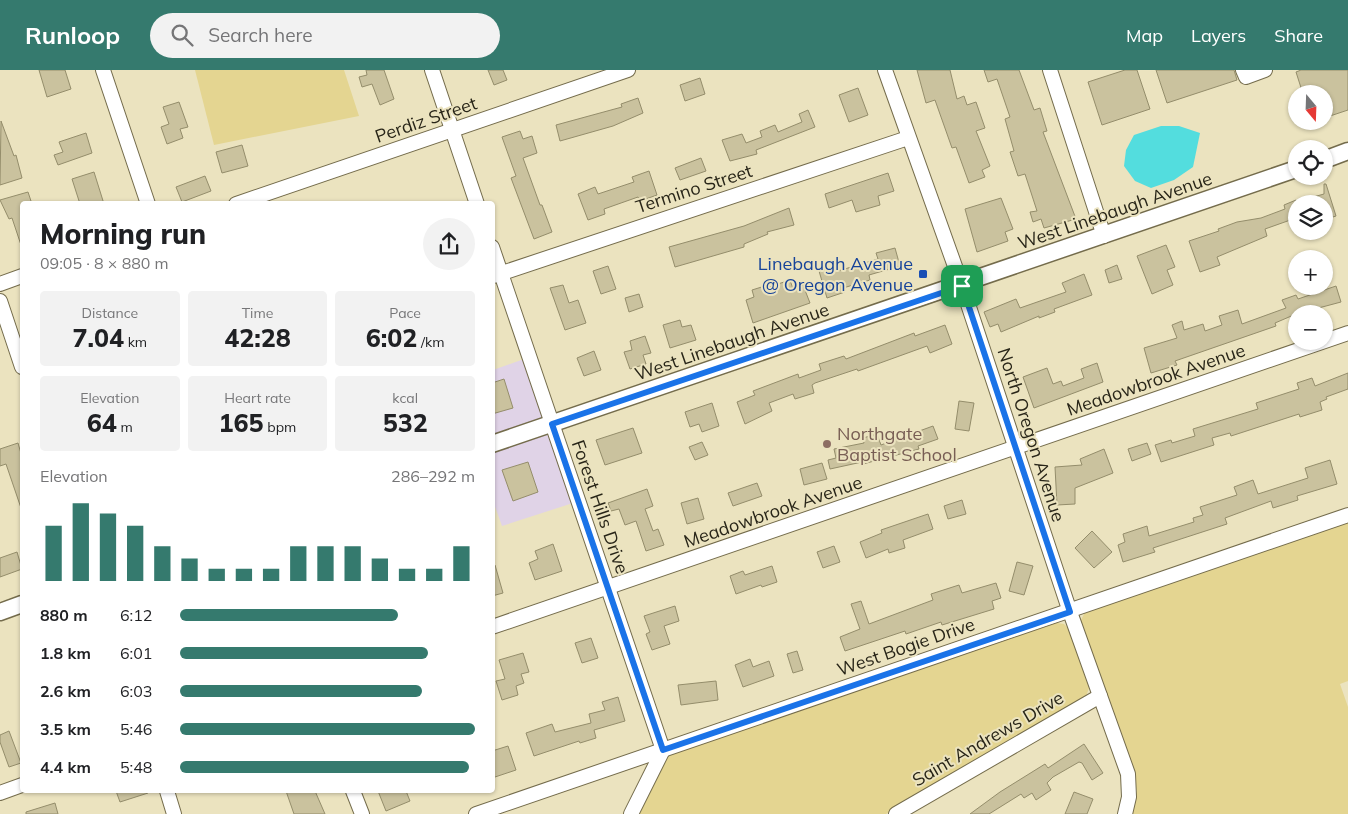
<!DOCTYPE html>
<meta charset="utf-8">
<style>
body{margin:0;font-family:Mulish,sans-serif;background:#f2f2f2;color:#202124;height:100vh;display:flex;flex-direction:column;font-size:19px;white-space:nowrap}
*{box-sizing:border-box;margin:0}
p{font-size:16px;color:#757577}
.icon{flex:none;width:28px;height:28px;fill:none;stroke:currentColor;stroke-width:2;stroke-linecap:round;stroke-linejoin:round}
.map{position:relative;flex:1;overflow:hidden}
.sheet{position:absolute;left:20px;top:131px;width:475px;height:592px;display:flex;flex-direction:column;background:#fff;border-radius:5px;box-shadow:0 1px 4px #0004}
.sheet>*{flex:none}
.needle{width:32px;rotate:161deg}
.fabs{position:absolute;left:1288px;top:15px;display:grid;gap:10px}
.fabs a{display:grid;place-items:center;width:45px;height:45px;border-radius:50%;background:#fff;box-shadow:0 1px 4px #0004;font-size:25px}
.pin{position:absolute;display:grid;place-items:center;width:42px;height:42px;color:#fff;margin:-21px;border-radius:10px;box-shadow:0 2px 8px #0006}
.round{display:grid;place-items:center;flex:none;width:52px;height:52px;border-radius:26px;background:#f2f2f2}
.head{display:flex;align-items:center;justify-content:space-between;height:85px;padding:0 20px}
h1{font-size:28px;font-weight:800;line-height:38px}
.figures{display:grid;grid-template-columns:repeat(3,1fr);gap:8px;height:85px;padding:5px 20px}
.figures div{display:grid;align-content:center;border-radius:5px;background:#f2f2f2;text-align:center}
.figures b{font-size:25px;font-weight:800}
.figures small{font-size:14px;font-weight:400}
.figures p{font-size:14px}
.chart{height:140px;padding:10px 20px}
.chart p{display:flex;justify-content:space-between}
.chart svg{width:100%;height:90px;margin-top:5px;stroke:#357a6e;stroke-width:6}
ul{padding:0 20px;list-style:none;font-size:16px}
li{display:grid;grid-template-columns:80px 60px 1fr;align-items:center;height:38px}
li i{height:12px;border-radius:6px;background:#357a6e}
header{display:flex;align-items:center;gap:30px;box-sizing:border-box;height:70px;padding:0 25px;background:#357a6e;color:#fff}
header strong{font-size:24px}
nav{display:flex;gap:28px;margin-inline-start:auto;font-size:18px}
.search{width:350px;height:45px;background:#f2f2f2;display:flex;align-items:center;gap:12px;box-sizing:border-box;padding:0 18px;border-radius:28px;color:#757577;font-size:19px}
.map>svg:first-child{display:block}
.commercial{fill:#e0d3e7}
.green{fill:#e4d591}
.water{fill:#53ddde}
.building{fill:#cac29e;stroke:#948d6b}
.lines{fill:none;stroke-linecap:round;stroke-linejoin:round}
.minor-casing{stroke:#746c4c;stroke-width:16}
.tertiary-casing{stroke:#746c4c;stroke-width:19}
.minor{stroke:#fff;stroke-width:14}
.tertiary{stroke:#fff;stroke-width:16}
.route-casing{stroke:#fff;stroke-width:10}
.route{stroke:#1a73e8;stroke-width:6}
.transit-dot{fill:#1a4fb4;stroke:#ebe3bf;stroke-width:2}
.education-dot{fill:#8d6e63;stroke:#ebe3bf;stroke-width:2}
.labels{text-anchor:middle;stroke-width:4;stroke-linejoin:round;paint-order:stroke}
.street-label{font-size:18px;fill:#282518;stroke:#ebe3bf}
.transit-label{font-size:18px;fill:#164399;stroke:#ebe3bf;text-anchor:end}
.education-label{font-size:18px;fill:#785e54;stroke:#ebe3bf;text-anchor:start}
</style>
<header>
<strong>Runloop</strong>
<div class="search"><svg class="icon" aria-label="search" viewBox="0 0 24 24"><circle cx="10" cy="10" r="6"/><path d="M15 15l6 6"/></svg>Search here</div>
<nav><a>Map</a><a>Layers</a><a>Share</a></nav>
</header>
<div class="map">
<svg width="1348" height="744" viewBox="0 0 1348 744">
<rect width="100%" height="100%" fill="#ebe3bf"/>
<g class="commercial">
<polygon points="524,289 544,350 493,367 493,300"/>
<polygon points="548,363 573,433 502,456 493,431 493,382"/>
</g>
<g class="green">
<polygon points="195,0 344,0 359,46 214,75"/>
<polygon points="1348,451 1348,611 1340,614 1348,637 1348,744 1129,744 1137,721 1131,696 1080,552 1085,542"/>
<polygon points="1051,552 1064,554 1069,559 1089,618 1085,629 886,744 638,744 665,687 675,682"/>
</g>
<polygon class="water" points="1161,56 1179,56 1200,63 1193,97 1174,110 1151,118 1135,111 1124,96 1126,80 1134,65"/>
<g class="building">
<polygon points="39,0 65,0 71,19 47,27"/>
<polygon points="366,0 384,0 394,29 380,35 372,14 362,17 359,7 367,5"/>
<polygon points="488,0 503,0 507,10 494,15"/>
<polygon points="917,0 950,0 957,29 964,26 967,35 976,32 985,58 976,61 990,96 982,100 985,107 969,113 956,77 952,78 935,30 926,33"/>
<polygon points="984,0 1019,0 1034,40 1040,38 1047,61 1043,62 1076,149 1044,158 1041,149 1033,152 1030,142 1037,141 1025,104 1018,106 1010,82 1014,81 1005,49 1010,47 997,9 988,12"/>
<polygon points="1125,0 1137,0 1150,39 1102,55 1088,12"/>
<polygon points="1156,0 1234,0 1237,10 1167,33"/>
<polygon points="1301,0 1348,0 1348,40 1324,48 1324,24 1303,24 1296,2"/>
<polygon points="700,8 705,24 685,31 680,15"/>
<polygon points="858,18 868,45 849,52 839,25"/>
<polygon points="638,28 643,43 613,56 560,71 556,55 622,37 621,34"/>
<polygon points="179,32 188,57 180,59 183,68 167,74 161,57 169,54 163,37"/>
<polygon points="808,40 815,57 756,80 757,84 730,91 722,70 742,64 746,73 762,67 760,61 775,55 778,62 802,52 799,44"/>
<polygon points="1,51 14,86 16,85 22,108 0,115"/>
<polygon points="520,61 523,69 532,66 537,83 523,88 540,135 542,135 552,162 534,169 511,108 516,106 502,67"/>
<polygon points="86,63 92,83 58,95 54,85 63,82 59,72"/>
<polygon points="242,75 248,96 222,103 216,82"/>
<polygon points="701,88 706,101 680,110 675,98"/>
<polygon points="649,101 657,125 640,131 638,127 604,139 605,144 588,150 578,124 595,117 598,124 634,112 632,107"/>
<polygon points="94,102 104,134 80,134 72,109"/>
<polygon points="888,103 894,121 878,126 880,135 856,142 852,130 829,138 825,124"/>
<polygon points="205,106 211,121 182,132 176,117"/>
<polygon points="1324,114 1326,114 1336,146 1324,150 1324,134 1300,134 1299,131 1324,124"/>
<polygon points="28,122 32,134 22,134 21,175 12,148 9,149 0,130"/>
<polygon points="1001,128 1013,159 1005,162 1008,171 977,182 965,139"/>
<polygon points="1296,130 1296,148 1265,159 1267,166 1217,187 1220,195 1200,202 1189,171 1219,161 1218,159 1237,152 1261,148 1285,139 1284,135"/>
<polygon points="789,138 794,155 767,162 768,164 744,174 744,177 675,197 669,177 744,156"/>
<polygon points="1166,175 1175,197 1167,200 1173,215 1152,224 1137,186"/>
<polygon points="895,178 900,196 869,205 870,210 843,218 845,222 827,228 819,201 837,196 838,201 878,189 876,183"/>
<polygon points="1117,195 1122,209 1109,213 1105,200"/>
<polygon points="608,196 616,219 601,224 593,201"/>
<polygon points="1084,204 1092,225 1054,239 1055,242 1039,248 1039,246 1001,262 998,254 990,257 984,242 1016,229 1020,238 1066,222 1062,213"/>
<polygon points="790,210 793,219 803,215 810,233 753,253 746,230 754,227 752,220 768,215 769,217"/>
<polygon points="563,215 569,233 578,230 586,253 565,260 550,218"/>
<polygon points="1336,216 1341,232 1296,244 1275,253 1276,256 1175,291 1177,295 1151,303 1144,278 1177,268 1172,255 1182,251 1184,260 1203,254 1205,261 1222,255 1219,246 1238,240 1242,254 1286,238 1282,230 1296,225 1298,229"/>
<polygon points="639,224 643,237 629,242 625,228"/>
<polygon points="680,250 682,257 691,255 696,270 670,278 663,255"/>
<polygon points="945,255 952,274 930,283 927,276 858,301 857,299 815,313 812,315 814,323 795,329 793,324 769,333 772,341 745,354 737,332 755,325 753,321 798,304 799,308 821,300 819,294 844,286 846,289 914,263 915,266"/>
<polygon points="645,266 651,283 643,285 646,294 630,299 624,282 632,280 630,271"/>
<polygon points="594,281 601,300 584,306 577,288"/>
<polygon points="1097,293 1103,312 1034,338 1023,307 1047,298 1053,314 1061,311 1063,316 1084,308 1081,299"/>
<polygon points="1348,303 1348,319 1326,327 1327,329 1320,332 1322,340 1300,347 1299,344 1231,366 1230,363 1212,368 1214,375 1161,392 1155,375 1171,370 1172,373 1195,366 1193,359 1258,339 1256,333 1299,319 1297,313 1312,308 1315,316"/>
<polygon points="504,309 513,338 492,344 492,313"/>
<polygon points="959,331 974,333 969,361 955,359"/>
<polygon points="712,333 719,356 702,362 699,354 690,357 685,342"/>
<polygon points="933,356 938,369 918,376 919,379 863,394 862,392 830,399 828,390 836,388 834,379 864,373 863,368 877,364 881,375"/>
<polygon points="633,358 642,383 605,395 596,370"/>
<polygon points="702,372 708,385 695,390 689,377"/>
<polygon points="18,373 22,387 22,437 21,438 6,394 0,396 0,379"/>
<polygon points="1147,373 1151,384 1132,391 1128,379"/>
<polygon points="1104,379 1113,403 1075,418 1075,434 1057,435 1055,397 1082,395 1080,389"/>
<polygon points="1330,390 1337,414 1297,426 1298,430 1273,438 1271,431 1225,448 1227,454 1153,478 1155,482 1123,492 1118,475 1125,472 1123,464 1147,456 1149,466 1194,452 1193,448 1203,445 1200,437 1237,425 1234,417 1253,410 1258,424 1308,408 1305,398"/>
<polygon points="528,392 538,422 513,431 502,400"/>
<polygon points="822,393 827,409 804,415 800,399"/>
<polygon points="757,413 762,426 733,436 728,423"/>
<polygon points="647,419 653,436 645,439 653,461 658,459 664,475 646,481 636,451 625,455 619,439 611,441 608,433"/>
<polygon points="698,428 704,449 687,454 681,433"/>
<polygon points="962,430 966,444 948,449 944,436"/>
<polygon points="928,444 933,459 903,470 905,478 889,483 888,479 866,488 860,472 882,463 881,460"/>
<polygon points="1092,461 1112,482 1094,498 1075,478"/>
<polygon points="553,474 562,501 535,510 529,493 538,489 535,481"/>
<polygon points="834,476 840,492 823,498 817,482"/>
<polygon points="17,482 22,499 0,507 0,488"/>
<polygon points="1017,492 1033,496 1024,525 1009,521"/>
<polygon points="495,495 503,523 492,526 492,496"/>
<polygon points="772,496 777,512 762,517 761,515 736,524 730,506 743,501 745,505"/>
<polygon points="996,513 1001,528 992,531 994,539 942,555 941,552 906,564 905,561 845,581 840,567 860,559 851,534 861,531 869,554 933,530 931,524 959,515 962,523"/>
<polygon points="675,536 679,551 664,556 670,574 652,580 646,564 650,562 644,546"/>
<polygon points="591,568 598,588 582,593 575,573"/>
<polygon points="797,581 803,600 793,603 787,584"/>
<polygon points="523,583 529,602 521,604 524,613 516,616 518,625 502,630 496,611 505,609 499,590"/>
<polygon points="750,589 753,597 769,591 774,606 743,617 735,595"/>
<polygon points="716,611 718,630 681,635 678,615"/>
<polygon points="618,627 625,651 594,660 596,668 580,673 579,671 534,686 526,663 552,654 555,662 591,653 589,644 605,640 602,632"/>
<polygon points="9,661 21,693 9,697 0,672 0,665"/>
<polygon points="1084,674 1103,703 1092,710 1082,693 1079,692 1053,707 1047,713 1051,720 1036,730 1032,723 1024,728 1021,724 989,744 970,744 1000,722 1045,694 1048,698"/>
<polygon points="508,676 516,700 492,708 492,681"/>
<polygon points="116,721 148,721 148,723 120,732"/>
<polygon points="286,721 315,721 325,744 294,744"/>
<polygon points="378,721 406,721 410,731 386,741"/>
<polygon points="1074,722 1093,729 1087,744 1065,744"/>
<polygon points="55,733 58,744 26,744 26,742"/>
</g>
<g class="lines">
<g class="minor-casing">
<g id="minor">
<polyline points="103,0 148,134"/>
<polyline points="432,0 477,134"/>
<polyline points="885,0 962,216 1070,542 1128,704 1129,727 1125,744"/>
<polyline points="1050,0 1104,166"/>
<polyline points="1243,0 1246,7 1265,0"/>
<polyline points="236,134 628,0"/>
<polyline points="492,177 663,680 631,744"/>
<polyline points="493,206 908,68"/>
<polyline points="0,214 22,206"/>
<polyline points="0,231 22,297"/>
<polyline points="492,557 1348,263"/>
<polyline points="167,721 174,744"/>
<polyline points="353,721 362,744"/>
<polyline points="0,723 22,715"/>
<polyline points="476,744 1348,445"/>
<polyline points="896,744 1100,626"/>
</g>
</g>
<g class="tertiary-casing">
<g id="tertiary">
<polyline points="1324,90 1348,81"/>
<polyline points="492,374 1296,99"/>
<polyline points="0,542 22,534"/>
</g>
</g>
<use href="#minor" class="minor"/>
<use href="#tertiary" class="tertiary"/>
</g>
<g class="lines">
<g class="route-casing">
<polygon id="route" points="962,216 1070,542 663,680 552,354"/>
</g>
<use href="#route" class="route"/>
</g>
<rect class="transit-dot" x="918" y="199" width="10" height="10" rx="2.5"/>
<circle class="education-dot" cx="827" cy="374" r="5"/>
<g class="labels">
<g class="street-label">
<text transform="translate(426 50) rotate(-19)" y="6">Perdiz Street</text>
<text transform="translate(694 119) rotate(-18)" y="6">Termino Street</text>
<text transform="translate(1115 141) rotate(-19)" y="6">West Linebaugh Avenue</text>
<text transform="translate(732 272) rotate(-19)" y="6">West Linebaugh Avenue</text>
<text transform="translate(1156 310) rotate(-19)" y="6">Meadowbrook Avenue</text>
<text transform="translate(1031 365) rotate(72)" y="6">North Oregon Avenue</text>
<text transform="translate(600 437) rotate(71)" y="6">Forest Hills Drive</text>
<text transform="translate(773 442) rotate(-19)" y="6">Meadowbrook Avenue</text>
<text transform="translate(906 577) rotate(-19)" y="6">West Bogie Drive</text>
<text transform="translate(988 669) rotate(-30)" y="6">Saint Andrews Drive</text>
</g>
<g class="transit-label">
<text x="913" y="200">Linebaugh Avenue<tspan x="913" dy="21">@ Oregon Avenue</tspan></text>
</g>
<g class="education-label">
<text x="837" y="370">Northgate<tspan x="837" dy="21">Baptist School</tspan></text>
</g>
</g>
</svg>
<div class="fabs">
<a><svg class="needle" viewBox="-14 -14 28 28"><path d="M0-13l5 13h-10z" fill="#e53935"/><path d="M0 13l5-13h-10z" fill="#757577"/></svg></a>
<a><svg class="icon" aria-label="locate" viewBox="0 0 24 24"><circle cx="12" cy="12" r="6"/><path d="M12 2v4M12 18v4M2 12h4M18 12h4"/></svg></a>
<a><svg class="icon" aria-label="layers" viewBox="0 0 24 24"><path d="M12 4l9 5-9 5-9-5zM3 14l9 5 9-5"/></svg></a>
<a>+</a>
<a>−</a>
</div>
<div class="pin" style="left:962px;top:216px;background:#1e9e55"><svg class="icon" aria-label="arrive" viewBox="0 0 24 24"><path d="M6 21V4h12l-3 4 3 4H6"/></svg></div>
<section class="sheet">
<div class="head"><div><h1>Morning run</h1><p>09:05 · 8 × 880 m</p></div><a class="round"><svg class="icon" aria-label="share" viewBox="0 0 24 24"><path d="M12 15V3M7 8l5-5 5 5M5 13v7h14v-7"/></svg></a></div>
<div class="figures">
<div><p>Distance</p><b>7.04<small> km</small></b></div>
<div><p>Time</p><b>42:28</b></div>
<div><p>Pace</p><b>6:02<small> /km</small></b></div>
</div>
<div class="figures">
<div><p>Elevation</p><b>64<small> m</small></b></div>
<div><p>Heart rate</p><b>165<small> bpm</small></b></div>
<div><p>kcal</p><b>532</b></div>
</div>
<div class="chart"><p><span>Elevation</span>286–292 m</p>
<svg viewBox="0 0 160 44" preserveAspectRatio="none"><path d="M5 44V17M15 44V6M25 44V11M35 44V17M45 44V27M55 44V33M65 44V38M75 44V38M85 44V38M95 44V27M105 44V27M115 44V27M125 44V33M135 44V38M145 44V38M155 44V27"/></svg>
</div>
<ul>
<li><b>880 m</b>6:12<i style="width:74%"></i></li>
<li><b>1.8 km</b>6:01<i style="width:84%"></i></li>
<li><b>2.6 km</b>6:03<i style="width:82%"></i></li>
<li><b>3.5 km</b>5:46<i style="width:100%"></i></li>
<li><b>4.4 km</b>5:48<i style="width:98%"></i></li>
</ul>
</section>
</div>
